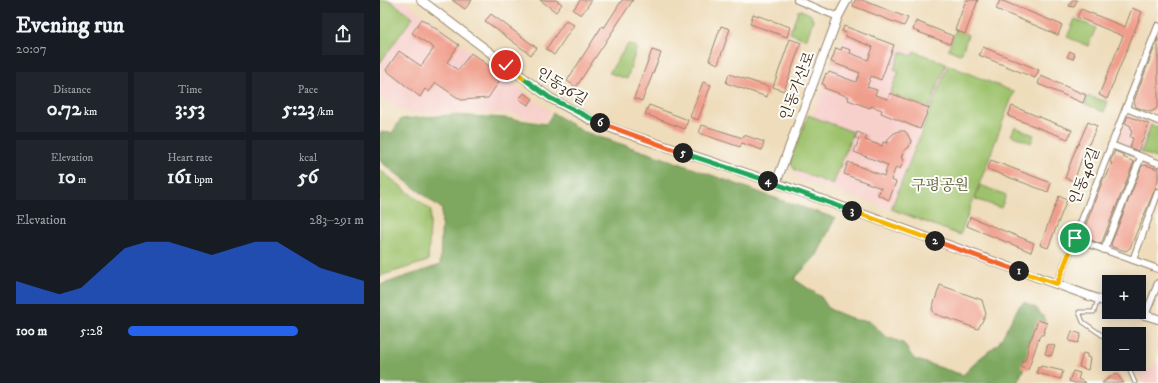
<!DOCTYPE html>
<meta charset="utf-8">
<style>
body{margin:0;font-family:"IM FELL DW Pica","Noto Serif KR",serif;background:#20242c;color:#f1f3f6;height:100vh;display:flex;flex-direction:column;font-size:15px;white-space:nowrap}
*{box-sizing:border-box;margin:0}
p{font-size:13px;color:#9ea1a6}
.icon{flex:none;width:22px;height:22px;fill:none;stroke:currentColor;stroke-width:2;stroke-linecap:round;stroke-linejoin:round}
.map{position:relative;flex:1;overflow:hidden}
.panel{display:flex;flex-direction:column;background:#171b24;width:380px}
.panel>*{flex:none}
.buttons{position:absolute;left:722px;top:275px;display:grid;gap:8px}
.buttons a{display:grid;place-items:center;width:44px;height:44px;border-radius:0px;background:#171b24;box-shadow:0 2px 10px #0003;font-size:20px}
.pin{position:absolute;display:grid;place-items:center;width:34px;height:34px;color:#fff;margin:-17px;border:2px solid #fff;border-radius:50%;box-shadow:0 1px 4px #0007}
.km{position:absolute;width:20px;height:20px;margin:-10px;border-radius:50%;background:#222;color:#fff;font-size:11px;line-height:20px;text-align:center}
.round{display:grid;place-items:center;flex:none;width:42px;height:42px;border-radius:0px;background:#20242c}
.overview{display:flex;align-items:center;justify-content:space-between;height:68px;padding:0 16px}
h1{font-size:22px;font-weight:800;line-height:30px}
.figures{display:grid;grid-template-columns:repeat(3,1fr);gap:6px;height:68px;padding:4px 16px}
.figures div{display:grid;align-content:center;border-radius:0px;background:#20242c;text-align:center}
.figures b{font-size:20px;font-weight:800}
.figures small{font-size:11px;font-weight:400}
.figures p{font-size:11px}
.chart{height:112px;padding:8px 16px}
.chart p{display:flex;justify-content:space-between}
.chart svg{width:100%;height:72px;margin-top:4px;fill:#2563eb;opacity:.7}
ul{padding:0 16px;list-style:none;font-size:13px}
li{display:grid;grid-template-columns:64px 48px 1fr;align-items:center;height:30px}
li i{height:10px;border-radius:5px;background:#2563eb}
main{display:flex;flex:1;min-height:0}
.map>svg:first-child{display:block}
.built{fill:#f7d0cc}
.green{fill:#9ec26c;stroke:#6c7645}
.forest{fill:#7ea860;stroke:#5c693f}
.building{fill:#f09e8c}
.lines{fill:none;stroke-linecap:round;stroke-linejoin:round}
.service-casing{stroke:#94836c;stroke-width:5}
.minor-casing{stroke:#94836c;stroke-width:8}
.tertiary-casing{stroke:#94836c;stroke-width:10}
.service{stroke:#fff;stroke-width:3}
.minor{stroke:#fff;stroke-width:6}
.tertiary{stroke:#fff;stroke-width:8}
.split-1-casing{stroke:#fff;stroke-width:8}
.split-2-casing{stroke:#fff;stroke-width:8}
.split-3-casing{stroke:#fff;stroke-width:8}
.split-4-casing{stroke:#fff;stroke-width:8}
.split-5-casing{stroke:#fff;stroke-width:8}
.split-6-casing{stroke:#fff;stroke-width:8}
.split-7-casing{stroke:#fff;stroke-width:8}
.split-8-casing{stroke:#fff;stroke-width:8}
.split-1{stroke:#f5b400;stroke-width:5}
.split-2{stroke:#f0652b;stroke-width:5}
.split-3{stroke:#f5b400;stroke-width:5}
.split-4{stroke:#22a559;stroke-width:5}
.split-5{stroke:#22a559;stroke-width:5}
.split-6{stroke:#f0652b;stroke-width:5}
.split-7{stroke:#22a559;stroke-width:5}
.split-8{stroke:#f5b400;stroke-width:5}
.labels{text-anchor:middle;stroke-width:4;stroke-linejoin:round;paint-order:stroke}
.street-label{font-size:15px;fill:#3b2a1e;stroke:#fdfcf7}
.park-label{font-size:15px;fill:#595835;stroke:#fdfcf7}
</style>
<main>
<section class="panel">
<div class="overview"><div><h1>Evening run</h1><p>20:07</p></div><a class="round"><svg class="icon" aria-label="share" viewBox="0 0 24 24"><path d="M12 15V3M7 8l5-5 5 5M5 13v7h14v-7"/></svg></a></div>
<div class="figures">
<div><p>Distance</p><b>0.72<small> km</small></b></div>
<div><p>Time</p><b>3:53</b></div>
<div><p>Pace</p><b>5:23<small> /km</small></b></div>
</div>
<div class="figures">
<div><p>Elevation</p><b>10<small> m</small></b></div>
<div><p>Heart rate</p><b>161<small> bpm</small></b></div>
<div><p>kcal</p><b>56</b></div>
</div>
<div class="chart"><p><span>Elevation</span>283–291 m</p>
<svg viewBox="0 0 160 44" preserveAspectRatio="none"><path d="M0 44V30L10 34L20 38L30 34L40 22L50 10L60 6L70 6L80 10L90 14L100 10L110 6L120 6L130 14L140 22L150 26L160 30V44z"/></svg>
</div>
<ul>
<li><b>100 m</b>5:28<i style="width:72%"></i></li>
</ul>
</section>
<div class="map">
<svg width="778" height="383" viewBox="0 0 778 383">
<rect width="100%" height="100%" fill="#fdfcf7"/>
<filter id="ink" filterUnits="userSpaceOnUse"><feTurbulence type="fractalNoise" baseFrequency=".025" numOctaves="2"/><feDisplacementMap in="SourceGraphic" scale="8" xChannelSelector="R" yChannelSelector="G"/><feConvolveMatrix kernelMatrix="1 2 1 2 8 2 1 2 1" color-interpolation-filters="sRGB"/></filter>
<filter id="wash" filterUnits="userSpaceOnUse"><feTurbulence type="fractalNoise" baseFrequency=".012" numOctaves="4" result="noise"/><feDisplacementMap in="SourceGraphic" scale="16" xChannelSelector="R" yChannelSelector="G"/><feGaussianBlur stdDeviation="0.9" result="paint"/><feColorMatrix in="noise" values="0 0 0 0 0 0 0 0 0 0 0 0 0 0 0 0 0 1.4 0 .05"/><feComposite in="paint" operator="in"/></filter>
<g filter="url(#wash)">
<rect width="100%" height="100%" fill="#eedcba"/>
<g class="built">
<polygon points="3,0 23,0 171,112 165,122 131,113 45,112 30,113 16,108 0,97 0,4"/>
<polygon points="468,26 568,65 511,209 418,179 412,166"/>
<polygon points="747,115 772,124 760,155 735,145"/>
<polygon points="778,363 778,383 763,383 759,376"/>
</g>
<g class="green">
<polygon points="0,0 9,0 33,17 0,63"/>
<polygon points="421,10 430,14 433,20 427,39 424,39 410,33 418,11"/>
<polygon points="695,19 716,28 708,46 687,37"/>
<polygon points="576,30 588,35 582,53 579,54 568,49"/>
<polygon points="248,44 257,47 247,79 229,73"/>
<polygon points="534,51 566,64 549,108 510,93 519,71 514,69 521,52 532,56"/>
<polygon points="568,65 634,92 580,235 511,209"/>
<polygon points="708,96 728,102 724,112 705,104"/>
<polygon points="428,115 473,132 453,185 415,170 410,162"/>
<polygon points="771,125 778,127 778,159 761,152"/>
<polygon points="635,127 654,135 651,143 631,135"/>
<polygon points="0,170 51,210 48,261 0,276"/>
<polygon points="600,185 626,195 621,208 595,199"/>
</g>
<polygon class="forest" points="173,113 202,131 301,164 406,202 455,218 437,255 414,279 441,297 449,309 476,320 489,321 505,336 523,343 534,359 583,375 599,359 619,343 639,306 644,302 656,308 666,320 637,383 0,383 0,285 60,265 62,209 0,161 0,132 12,133 21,119 72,115 125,118 166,124"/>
<g id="blocks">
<g class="building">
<polygon points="72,0 92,0 85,9"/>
<polygon points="160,0 176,0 182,4 176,12"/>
<polygon points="200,0 212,0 201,15 193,10"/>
<polygon points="242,0 253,0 196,87 187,81 222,26 224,28"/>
<polygon points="475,0 482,0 528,18 524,26 473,6"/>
<polygon points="586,0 598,0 585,34 575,30"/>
<polygon points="620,0 682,25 678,35 616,9"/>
<polygon points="692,0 697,0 694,7 689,6"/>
<polygon points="752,8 762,12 727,99 719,95 743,36 697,17 701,9 745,27"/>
<polygon points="111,14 157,48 151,55 105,21"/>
<polygon points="373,14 410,27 407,37 370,24"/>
<polygon points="42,19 79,45 67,62 78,70 91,53 123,76 108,98 81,100 56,83 49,92 45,89 40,97 6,70 19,51 41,66 54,48 32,33"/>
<polygon points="186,20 194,25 174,55 166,49"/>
<polygon points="536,21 573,36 570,44 533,30"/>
<polygon points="341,26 350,29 338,64 329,60"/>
<polygon points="464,26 514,45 501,80 491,76 487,87 497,90 495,95 508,99 510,93 549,108 540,129 501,113 502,110 491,106 490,108 468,100 469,97 444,88 445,85 442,84 446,73 448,74 449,72 476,82 480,73 451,62 456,48 461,50 462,47 471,50 470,53 488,60 493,47 465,36 466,33 462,31"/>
<polygon points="778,38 778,104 776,109 771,112 756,107 754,101"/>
<polygon points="410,39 421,43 404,91 393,87"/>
<polygon points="603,47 659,70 655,78 599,55"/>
<polygon points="272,50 281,53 262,101 254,98"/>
<polygon points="690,51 695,54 693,59 687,57"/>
<polygon points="349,74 390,87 387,97 346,83"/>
<polygon points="661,76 706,95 703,103 658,84"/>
<polygon points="323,82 331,85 318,120 310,117"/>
<polygon points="144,93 153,99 148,105 139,99"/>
<polygon points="269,105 308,120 305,129 265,114"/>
<polygon points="632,106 692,130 688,139 628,116"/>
<polygon points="748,116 769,124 758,151 750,147 753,138 750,137 752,131 750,130 751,126 745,123"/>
<polygon points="708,122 717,126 709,144 707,144 694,181 685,178 697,145 698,145"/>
<polygon points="322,125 363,138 364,135 384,142 382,150 362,143 360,147 319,133"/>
<polygon points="519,131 525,131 528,135 531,141 529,147 524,151 521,158 524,159 520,169 516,167 511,180 516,182 509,200 498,195 501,188 464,174 468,162 504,176 508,165 474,152 479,139 475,138 477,132 487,136 485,140 502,146 503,142 507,143 508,139 513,134"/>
<polygon points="735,151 744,155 743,157 754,162 721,244 706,238 703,232 724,177 726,178 732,163 730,162"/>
<polygon points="611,160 671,183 668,192 607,169"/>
<polygon points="765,165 778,169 778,181 775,189 750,248 746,251 732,247 731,244 762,166"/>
<polygon points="679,196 687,200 668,248 660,245"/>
<polygon points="590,217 654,243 651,252 587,226"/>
<polygon points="560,285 602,300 606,314 598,329 555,314 552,309"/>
<polygon points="658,320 667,323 663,335 660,335 648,370 641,367 643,360 645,361 650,339 651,339"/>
<polygon points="692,331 701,334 698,343 689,341"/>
<polygon points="668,344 675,346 671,356 665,354"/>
<polygon points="703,353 707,354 707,357 710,358 708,370 699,367"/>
<polygon points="661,366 683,371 681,379 657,373 658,367 660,368"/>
<polygon points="693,371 700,373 698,379 706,383 695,383 689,381"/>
<polygon points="736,373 744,383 722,383"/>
</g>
</g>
</g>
<g filter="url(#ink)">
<use href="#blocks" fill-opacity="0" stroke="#94836c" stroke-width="1"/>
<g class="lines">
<g class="service-casing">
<g id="service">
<polyline points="718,299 714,312 699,312 703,322 729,340"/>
<polyline points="747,364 755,383"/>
</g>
</g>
<g class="minor-casing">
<g id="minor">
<polyline points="417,0 458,17"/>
<polyline points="746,108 778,121"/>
<polyline points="731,145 778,163"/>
<polyline points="695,239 778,269"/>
<polyline points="724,250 761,157"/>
<polyline points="753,260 778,192"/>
<polyline points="677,284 778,26"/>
<polyline points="765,316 778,283"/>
</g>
</g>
<g class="tertiary-casing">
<g id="tertiary">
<polyline points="41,0 170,98 213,121 239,131 396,183 729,303"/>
<polyline points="396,183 458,17 467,0"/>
<polyline points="755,312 778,319"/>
</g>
</g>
<use href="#service" class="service"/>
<use href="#minor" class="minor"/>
<use href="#tertiary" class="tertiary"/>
</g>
</g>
<g class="lines" filter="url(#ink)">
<g class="split-1-casing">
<polyline id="split-1" points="639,271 677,284 695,238"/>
</g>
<g class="split-2-casing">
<polyline id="split-2" points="555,241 639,271"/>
</g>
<g class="split-3-casing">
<polyline id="split-3" points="472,211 555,241"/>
</g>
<g class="split-4-casing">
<polyline id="split-4" points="388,181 472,211"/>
</g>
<g class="split-5-casing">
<polyline id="split-5" points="303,153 388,181"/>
</g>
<g class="split-6-casing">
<polyline id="split-6" points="220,123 303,153"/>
</g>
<g class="split-7-casing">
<polyline id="split-7" points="143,78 170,98 220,123"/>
</g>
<g class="split-8-casing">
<polyline id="split-8" points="126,65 143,78"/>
</g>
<use href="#split-1" class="split-1"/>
<use href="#split-2" class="split-2"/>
<use href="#split-3" class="split-3"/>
<use href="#split-4" class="split-4"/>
<use href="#split-5" class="split-5"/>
<use href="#split-6" class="split-6"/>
<use href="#split-7" class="split-7"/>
<use href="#split-8" class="split-8"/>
</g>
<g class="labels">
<g class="street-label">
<text transform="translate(182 86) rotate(32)" y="5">인동36길</text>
<text transform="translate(417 86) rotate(-69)" y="5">인동가산로</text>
<text transform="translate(704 176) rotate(-69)" y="5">인동46길</text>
</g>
<g class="park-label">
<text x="560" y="190">구평공원</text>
</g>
</g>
</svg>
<div class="buttons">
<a>+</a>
<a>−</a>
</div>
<div class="pin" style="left:695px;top:238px;background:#1e9e55"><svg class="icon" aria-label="arrive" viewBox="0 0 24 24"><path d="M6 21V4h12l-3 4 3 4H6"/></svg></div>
<div class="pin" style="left:126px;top:65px;background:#d93025"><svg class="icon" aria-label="check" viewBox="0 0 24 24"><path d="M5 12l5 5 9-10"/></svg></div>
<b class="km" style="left:639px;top:271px">1</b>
<b class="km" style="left:555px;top:241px">2</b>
<b class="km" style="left:472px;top:211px">3</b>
<b class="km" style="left:388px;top:181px">4</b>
<b class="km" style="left:303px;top:153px">5</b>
<b class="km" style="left:220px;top:123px">6</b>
</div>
</main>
